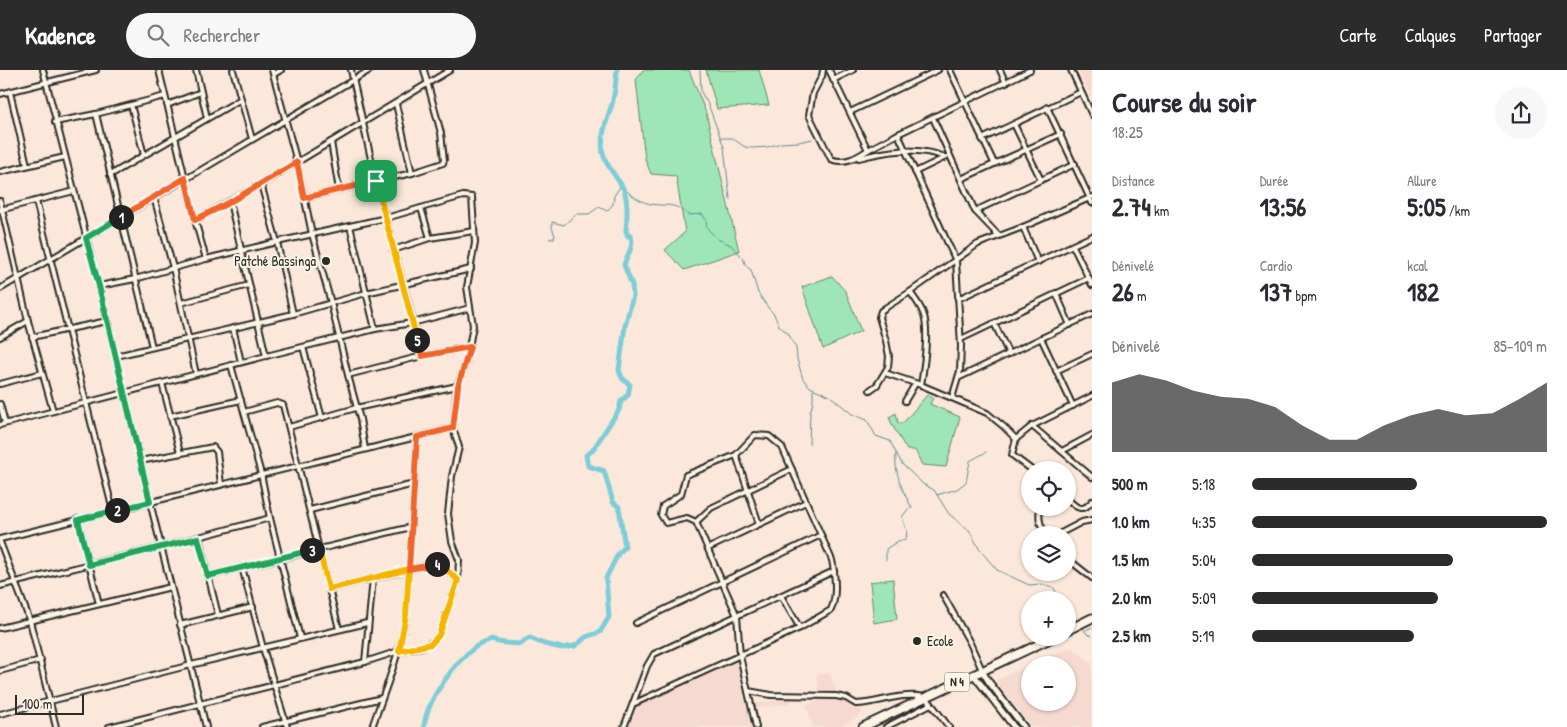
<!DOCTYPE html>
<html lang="fr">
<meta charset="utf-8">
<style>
body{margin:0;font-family:"Patrick Hand",sans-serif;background:#f7f7f7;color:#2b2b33;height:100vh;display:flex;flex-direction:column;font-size:19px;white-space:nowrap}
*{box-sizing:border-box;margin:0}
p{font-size:16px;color:#7c7c81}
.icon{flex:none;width:28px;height:28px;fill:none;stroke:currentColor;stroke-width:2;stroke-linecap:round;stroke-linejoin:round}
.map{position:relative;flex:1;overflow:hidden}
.side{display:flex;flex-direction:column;background:#fff;width:475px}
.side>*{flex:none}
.tools{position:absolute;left:1021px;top:391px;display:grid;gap:10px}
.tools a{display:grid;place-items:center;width:55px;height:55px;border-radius:50%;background:#fff;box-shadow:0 1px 4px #0004;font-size:25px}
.scale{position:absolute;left:15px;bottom:12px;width:69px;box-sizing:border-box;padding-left:5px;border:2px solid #2b2b2b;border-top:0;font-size:14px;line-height:18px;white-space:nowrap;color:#2b2b2b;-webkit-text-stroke:4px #fcf5e5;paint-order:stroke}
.pin{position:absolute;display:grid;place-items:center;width:42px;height:42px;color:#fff;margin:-21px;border-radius:10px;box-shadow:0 2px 8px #0006}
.km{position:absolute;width:25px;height:25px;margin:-12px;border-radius:50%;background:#222;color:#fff;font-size:14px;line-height:25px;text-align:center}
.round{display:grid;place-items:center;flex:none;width:52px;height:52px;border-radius:26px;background:#f7f7f7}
.head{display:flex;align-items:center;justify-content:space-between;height:85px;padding:0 20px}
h1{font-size:28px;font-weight:700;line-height:38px}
.stats{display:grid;grid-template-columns:repeat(3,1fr);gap:8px;height:85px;padding:5px 20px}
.stats div{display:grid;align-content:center}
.stats b{font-size:25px;font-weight:700}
.stats small{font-size:14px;font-weight:400}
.stats p{font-size:14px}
.chart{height:140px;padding:10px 20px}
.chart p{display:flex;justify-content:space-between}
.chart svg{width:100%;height:90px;margin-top:5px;fill:#2b2b2b;opacity:.7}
ul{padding:0 20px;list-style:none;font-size:16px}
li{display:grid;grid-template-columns:80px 60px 1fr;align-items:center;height:38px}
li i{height:12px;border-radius:6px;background:#2b2b2b}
header{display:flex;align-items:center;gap:30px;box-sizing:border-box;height:70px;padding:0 25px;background:#2b2b2b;color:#fff}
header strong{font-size:24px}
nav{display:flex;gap:28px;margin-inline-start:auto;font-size:18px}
.search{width:350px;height:45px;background:#f7f7f7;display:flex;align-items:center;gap:12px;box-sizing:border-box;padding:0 18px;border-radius:28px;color:#7c7c81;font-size:19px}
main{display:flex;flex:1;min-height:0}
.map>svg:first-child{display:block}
.built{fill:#f6dacf;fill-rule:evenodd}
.green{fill:#9ee6b5;stroke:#648870}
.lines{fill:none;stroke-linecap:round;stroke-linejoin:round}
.stream{stroke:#5c8c93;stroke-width:1}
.canal{stroke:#7dcdd8;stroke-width:5}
.street-casing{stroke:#2b2b2b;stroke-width:8}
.secondary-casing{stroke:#2b2b2b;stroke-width:9}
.highway-casing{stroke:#2b2b2b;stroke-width:11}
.street{stroke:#fcf5e5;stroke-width:4}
.secondary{stroke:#fcf5e5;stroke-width:5}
.highway{stroke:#fcf5e5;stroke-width:7}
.split-1-casing{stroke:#fff;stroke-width:10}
.split-2-casing{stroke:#fff;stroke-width:10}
.split-3-casing{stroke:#fff;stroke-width:10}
.split-4-casing{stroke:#fff;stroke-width:10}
.split-5-casing{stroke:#fff;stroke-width:10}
.split-6-casing{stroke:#fff;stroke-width:10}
.split-1{stroke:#f0652b;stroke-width:6}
.split-2{stroke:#22a559;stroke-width:6}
.split-3{stroke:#22a559;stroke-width:6}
.split-4{stroke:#f5b400;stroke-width:6}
.split-5{stroke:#f0652b;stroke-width:6}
.split-6{stroke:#f5b400;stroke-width:6}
.poi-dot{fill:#2b2b2b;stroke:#fcf5e5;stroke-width:2}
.labels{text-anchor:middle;stroke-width:4;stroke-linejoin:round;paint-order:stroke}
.shield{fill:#fcf5e5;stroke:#6a6863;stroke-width:1}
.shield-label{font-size:12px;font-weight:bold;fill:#2b2b2b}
.poi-label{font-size:14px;fill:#2b2b2b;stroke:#fcf5e5;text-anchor:end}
</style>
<header>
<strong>Kadence</strong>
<div class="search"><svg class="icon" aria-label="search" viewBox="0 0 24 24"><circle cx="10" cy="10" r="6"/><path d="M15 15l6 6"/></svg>Rechercher</div>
<nav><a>Carte</a><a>Calques</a><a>Partager</a></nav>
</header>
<main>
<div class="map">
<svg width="1092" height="657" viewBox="0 0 1092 657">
<rect width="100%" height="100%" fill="#fbe8da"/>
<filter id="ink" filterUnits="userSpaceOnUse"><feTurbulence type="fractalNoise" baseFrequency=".02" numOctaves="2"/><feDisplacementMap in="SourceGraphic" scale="10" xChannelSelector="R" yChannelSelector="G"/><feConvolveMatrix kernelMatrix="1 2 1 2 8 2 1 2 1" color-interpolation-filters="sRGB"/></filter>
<g filter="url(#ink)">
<g class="built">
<polygon points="1078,0 1092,0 1092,29"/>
<path d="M 1067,578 L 1072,578 L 1092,593 L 1092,657 L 1031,657 L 998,614 L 998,609 ZM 1030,595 L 1068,595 L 1068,632 L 1030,632 Z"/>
<polygon points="741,584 754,657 622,657 630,636"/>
<polygon points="829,603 839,628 846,629 860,637 862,643 853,650 839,657 813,657 806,635 819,630 817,605"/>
<polygon points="790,628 791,633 755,639 754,634"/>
</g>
<g class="green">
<polygon points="643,0 689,0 706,43 739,181 684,200 665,180 685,162 676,106 651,104 645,89 636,10"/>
<polygon points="706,0 759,0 769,35 717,39"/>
<polygon points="832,206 846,222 861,261 823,279 802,217"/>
<polygon points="927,325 933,328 930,334 960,347 946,397 922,395 915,380 907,380 892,355 889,347 896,343 898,353 903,353"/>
<polygon points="893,509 897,549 874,553 870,512"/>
</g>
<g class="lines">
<g class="stream">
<polyline points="700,0 701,22 708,34 724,77 730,129"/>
<polyline points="721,68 732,68 745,77 753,78 768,77 781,73 799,72 812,69"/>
<path d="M 623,118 C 630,124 638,130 647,133 C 664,138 673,130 688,145 L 702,144 L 706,150 L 707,158 L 717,169 L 731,175 L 743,188 L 746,196 L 751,200 L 758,223 L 769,239 L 774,244 L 779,256 L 788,263 L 796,278 L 797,289 L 803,309 L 810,317 L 830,326 L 852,344 L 867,350 L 876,366 L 890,371 L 902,394 L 923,414 L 934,420 L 949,444 L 969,460 L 980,480 L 997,500 L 1029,515 L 1041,514 L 1053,517 L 1061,530"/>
<polyline points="549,169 554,168 555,165 552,158 552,152 564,155 576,144 589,144 599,137 607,141 613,134 614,126 621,115"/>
<polyline points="809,374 810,342 813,333 813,320"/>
<polyline points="937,425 957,419 966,412 970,391 986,382"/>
<path d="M 886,490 L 886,479 L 898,471 L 906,469 L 907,461 L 902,447 L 908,439 L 912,438 C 902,420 894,403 896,383"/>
<polyline points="1068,539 1078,552"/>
<polyline points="1082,557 1087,564 1092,566"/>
<polyline points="1086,560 1092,557"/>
</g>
<path class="canal" d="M 424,657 C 426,631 456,590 477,576 C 482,573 487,572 492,570 C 501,574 511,573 521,574 L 524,571 L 530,568 L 544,574 L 562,578 L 575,576 L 586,567 L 600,562 L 609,547 L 606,508 L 618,484 L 625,477 L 619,437 L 613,432 L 604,401 L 588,396 L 586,385 L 592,381 L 619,340 L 621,331 L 628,325 L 630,315 L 622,308 L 619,300 L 625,256 L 633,226 L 632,215 L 624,195 C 627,185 634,178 631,166 L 628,166 L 626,161 C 627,148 629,128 622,116 C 615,105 606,96 603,83 C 600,66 607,50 612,34 C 615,23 616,11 617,0"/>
<g class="street-casing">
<g id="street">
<polyline points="43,0 99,216 150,432 206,657"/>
<polyline points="159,0 195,150 206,189"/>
<polyline points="196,0 207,48"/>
<polyline points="233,0 252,69"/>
<polyline points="272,0 297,92 312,164 331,233 348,305 360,349 365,379"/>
<polyline points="351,0 376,111 422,286"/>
<path d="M 823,0 L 822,6 L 813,23 L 809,45 L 831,89 C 844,95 857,87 868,80"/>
<polyline points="829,0 868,80 898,64 1030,0"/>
<polyline points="950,0 994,93"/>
<polyline points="1000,0 1006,13"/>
<polyline points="1071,0 1092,45"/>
<polyline points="274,4 281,0"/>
<polyline points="833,10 853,0"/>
<polyline points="10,22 27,95"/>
<polyline points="0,24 96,0"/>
<polyline points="396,34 412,103"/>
<polyline points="131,35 144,85"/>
<polyline points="167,35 201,22"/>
<polyline points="1047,37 1092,133"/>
<polyline points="850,42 938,0"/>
<polyline points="96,44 152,277"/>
<polyline points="933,48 975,141 998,165"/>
<polyline points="55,52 96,44 165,26"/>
<polyline points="1014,54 1041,110"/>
<polyline points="898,64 956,191 961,276 960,301 952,328"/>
<polyline points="982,69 1081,22"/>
<polyline points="331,72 339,120"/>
<path d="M 859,88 C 886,81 917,76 944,87"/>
<polyline points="0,102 65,87"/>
<polyline points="915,102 946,87"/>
<polyline points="110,105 241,29"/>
<polyline points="961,109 1061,64"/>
<polyline points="261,114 277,172 293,244"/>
<polyline points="154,127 173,198 196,304"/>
<polyline points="304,128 412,103 443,93 444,90 441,63 424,0"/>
<polyline points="0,131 28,251 53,341"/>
<polyline points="36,131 113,441"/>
<polyline points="230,132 266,286"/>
<polyline points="421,138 430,168"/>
<polyline points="0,140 74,121"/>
<polyline points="975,141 1075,94"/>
<polyline points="195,150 261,114 450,0"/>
<polyline points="350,156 375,259"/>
<polyline points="1023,157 1038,192"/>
<polyline points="1073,176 1092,215"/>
<polyline points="393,180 430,168 474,161"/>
<polyline points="99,216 135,209 206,189 277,172 386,148 463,126 472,127 475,173 467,217 473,256 466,292 457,316 453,358 459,377 452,406 448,444 452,471 459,490 458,510 439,565 434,571 422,577 399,581 365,592 109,657"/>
<polyline points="0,219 370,0"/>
<path d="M 910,222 C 915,229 920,235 923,243 C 930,259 924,297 921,315"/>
<polyline points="1056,223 1070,255"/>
<polyline points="958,229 1092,166"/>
<polyline points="181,233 249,215"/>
<polyline points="994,253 1009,284"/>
<polyline points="233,258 241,292"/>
<polyline points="0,267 28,251"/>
<polyline points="32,267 107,251"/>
<polyline points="1041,268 1073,336"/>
<polyline points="961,269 1089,208"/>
<polyline points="303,277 322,348"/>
<polyline points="116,286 293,244 366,223 471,199"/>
<polyline points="231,295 261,404 270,448 300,568"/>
<polyline points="1056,301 1092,284"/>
<polyline points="885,303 921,315 987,343 1003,356 1016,369"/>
<polyline points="348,305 422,286 470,277"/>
<polyline points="958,308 1092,244"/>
<polyline points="162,313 180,383"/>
<polyline points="0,314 42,303"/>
<polyline points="870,320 877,315 888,297 889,286 886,271 879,247 881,241 885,238 910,222 978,174 1023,157 1092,127"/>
<polyline points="905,331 915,314"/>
<polyline points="0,334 5,353"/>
<polyline points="244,342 277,333 283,335 339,559"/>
<polyline points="170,346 241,330"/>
<polyline points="0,355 266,286 375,259 412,253 470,238"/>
<polyline points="1032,356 1092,407"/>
<polyline points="289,357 356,338 457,316"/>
<polyline points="1062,381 1092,365"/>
<polyline points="736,385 759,454"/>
<polyline points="140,391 213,377 217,382 221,414"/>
<polyline points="1032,400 1012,385 1016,369 1032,356 1092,326"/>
<path d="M 1068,429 C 1076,438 1083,443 1092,431"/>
<path d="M 1040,438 C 1038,449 1040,456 1047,465"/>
<polyline points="310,440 414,414"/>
<polyline points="78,449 99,534"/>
<polyline points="696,452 737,546 740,586 756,657"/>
<polyline points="1057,465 1082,452 1092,450"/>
<polyline points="199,468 218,545"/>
<polyline points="0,469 453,358"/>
<polyline points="0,472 30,551 56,657"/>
<polyline points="709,478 806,432"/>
<polyline points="1068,489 1092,508"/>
<polyline points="242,497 263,578 287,657"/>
<polyline points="208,506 411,457"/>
<polyline points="0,516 161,477 270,448"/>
<polyline points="329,519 432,494 441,495 458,510"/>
<polyline points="943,525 970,573 982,600"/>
<polyline points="781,526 800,558"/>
<polyline points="636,553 821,465"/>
<polyline points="180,555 253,537"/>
<polyline points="0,558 171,517"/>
<polyline points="365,592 373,508"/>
<polyline points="0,601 41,590"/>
<path d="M 748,621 L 771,625 L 836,626 L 846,628 L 856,634 C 882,633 898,622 926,627 L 949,657"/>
<path d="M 635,633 L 800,558 L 831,540 C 837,526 835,505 832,490 L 782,377 L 769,366 L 755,365 L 736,385 L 686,405 L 681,424 L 663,436 L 661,445 L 666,453 L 687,448 L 696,452 L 711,438 L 792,399"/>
<polyline points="0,644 191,595 367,553"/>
<polyline points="262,657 382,628"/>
<path d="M 372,657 C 385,620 400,584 406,545 L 417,367"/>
<polyline points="624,657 647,596 654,584 834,501"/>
<polyline points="886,657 931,634"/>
</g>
</g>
<g class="secondary-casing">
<g id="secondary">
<polyline points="982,601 989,612 1024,657"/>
<polyline points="973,604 1014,657"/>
</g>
</g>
<g class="highway-casing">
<g id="highway">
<polyline points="1068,560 1092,548"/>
<polyline points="863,657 1052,568"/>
</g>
</g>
<use href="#street" class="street"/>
<use href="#secondary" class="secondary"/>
<use href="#highway" class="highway"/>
</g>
</g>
<g class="lines" filter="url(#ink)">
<g class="split-1-casing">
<polyline id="split-1" points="121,147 185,108 195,150 230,132 297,92 304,128 376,111"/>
</g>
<g class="split-2-casing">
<polyline id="split-2" points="117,440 150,432 99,216 86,168 121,147"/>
</g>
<g class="split-3-casing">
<polyline id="split-3" points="117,440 78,450 89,495 198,468 208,506 312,480"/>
</g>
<g class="split-4-casing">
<polyline id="split-4" points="312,480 319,479 329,519 409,499 406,545 399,581 431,574 439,565 458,510 441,495 437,494"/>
</g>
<g class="split-5-casing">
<polyline id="split-5" points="417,270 422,286 470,277 458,316 453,358 417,367 409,499 437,494"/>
</g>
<g class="split-6-casing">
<polyline id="split-6" points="376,111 417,270"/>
</g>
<use href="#split-1" class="split-1"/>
<use href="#split-2" class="split-2"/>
<use href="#split-3" class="split-3"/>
<use href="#split-4" class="split-4"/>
<use href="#split-5" class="split-5"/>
<use href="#split-6" class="split-6"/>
</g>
<g class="poi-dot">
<circle cx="326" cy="191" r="5"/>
<circle cx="917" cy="571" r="5"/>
</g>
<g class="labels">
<rect class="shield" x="944.5" y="602.5" width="25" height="19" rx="4"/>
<g class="shield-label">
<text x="957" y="616">N 4</text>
</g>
<g class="poi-label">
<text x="316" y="196">Patché Bassinga</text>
<text x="927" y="576" text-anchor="start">Ecole</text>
</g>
</g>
</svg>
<div class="tools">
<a><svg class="icon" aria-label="locate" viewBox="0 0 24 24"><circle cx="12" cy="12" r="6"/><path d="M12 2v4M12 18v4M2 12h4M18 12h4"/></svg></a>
<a><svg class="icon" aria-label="layers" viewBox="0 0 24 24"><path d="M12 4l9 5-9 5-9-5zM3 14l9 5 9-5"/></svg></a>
<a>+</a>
<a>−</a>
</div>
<div class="scale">100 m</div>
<div class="pin" style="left:376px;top:111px;background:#1e9e55"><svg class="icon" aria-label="arrive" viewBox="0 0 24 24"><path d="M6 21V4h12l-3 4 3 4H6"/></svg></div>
<b class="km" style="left:121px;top:147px">1</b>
<b class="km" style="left:117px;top:440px">2</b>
<b class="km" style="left:312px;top:480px">3</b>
<b class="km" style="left:437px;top:494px">4</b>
<b class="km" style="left:417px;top:270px">5</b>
</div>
<section class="side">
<div class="head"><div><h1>Course du soir</h1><p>18:25</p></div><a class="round"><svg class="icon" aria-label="share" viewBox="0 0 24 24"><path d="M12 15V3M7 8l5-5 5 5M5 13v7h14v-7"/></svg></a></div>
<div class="stats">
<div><p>Distance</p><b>2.74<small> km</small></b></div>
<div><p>Durée</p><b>13:56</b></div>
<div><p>Allure</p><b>5:05<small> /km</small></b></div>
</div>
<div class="stats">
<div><p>Dénivelé</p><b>26<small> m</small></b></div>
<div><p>Cardio</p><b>137<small> bpm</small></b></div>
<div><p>kcal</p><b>182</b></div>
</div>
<div class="chart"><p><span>Dénivelé</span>85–109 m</p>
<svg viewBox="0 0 160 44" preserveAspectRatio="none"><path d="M0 44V10L10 6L20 9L30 14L40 17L50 18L60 22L70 31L80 38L90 38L100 31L110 26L120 23L130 26L140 25L150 18L160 10V44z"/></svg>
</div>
<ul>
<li><b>500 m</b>5:18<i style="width:56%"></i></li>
<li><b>1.0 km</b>4:35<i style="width:100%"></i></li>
<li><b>1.5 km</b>5:04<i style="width:68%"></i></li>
<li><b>2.0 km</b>5:09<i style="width:63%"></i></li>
<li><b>2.5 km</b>5:19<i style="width:55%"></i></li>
</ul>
</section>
</main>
